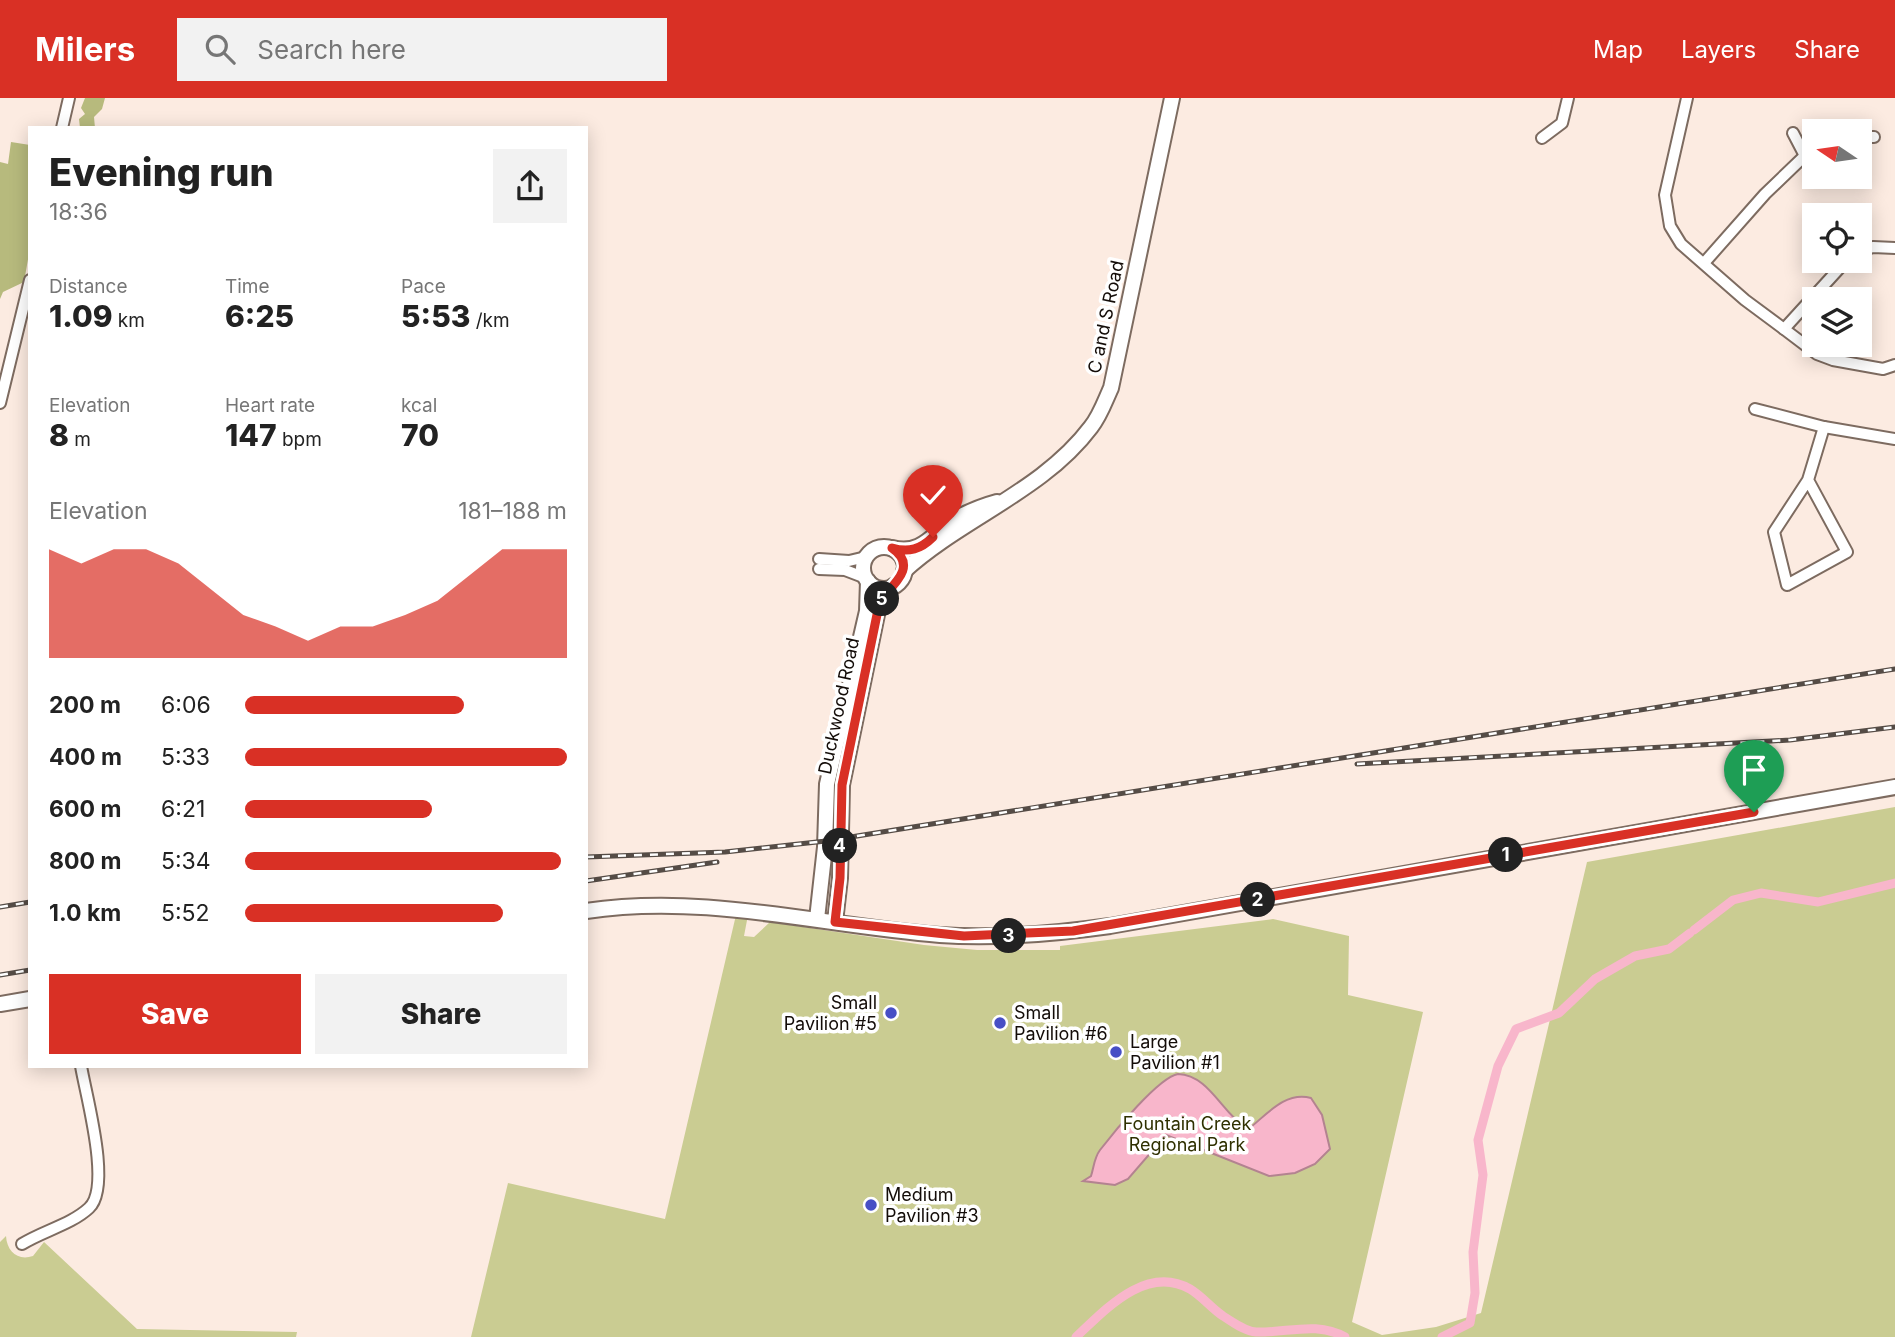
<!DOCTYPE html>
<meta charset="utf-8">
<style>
body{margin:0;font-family:Inter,sans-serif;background:#f2f2f2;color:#222;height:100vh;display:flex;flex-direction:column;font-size:26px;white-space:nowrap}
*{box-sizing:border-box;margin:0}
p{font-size:23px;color:#767676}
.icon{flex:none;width:38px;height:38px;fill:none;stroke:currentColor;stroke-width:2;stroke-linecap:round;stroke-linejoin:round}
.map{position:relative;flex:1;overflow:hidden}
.side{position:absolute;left:28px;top:28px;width:560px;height:942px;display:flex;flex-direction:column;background:#fff;border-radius:0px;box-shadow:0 4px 18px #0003}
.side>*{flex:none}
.needle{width:46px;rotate:283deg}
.controls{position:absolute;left:1802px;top:21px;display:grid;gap:14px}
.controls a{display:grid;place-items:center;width:70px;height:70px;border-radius:0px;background:#fff;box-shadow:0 4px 18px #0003;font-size:35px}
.pin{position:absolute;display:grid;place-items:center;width:60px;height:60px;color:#fff;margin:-72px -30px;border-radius:50% 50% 50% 0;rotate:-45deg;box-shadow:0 0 7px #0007}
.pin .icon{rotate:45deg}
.km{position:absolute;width:35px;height:35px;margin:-18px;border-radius:50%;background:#222;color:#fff;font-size:19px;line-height:35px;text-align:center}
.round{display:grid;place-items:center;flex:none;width:74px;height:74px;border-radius:0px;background:#f2f2f2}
.head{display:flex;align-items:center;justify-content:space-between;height:119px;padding:0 21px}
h1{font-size:38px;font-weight:800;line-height:52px}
.metrics{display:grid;grid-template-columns:repeat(3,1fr);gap:10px;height:119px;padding:7px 21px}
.metrics div{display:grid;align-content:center}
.metrics b{font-size:30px;font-weight:800}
.metrics small{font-size:19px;font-weight:400}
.metrics p{font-size:19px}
.chart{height:196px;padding:14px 21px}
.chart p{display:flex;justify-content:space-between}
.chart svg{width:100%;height:126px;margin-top:7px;fill:#d93025;opacity:.7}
.cta{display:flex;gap:14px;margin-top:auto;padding:14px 21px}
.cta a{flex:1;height:80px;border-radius:0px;background:#d93025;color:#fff;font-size:28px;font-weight:800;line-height:80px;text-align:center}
.cta a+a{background:#f2f2f2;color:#222}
ul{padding:0 21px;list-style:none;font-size:23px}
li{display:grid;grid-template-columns:112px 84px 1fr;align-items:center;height:52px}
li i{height:18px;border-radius:9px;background:#d93025}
header{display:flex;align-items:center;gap:42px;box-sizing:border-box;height:98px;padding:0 35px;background:#d93025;color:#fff}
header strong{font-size:33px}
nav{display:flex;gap:38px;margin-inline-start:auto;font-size:24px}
.search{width:490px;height:63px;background:#f2f2f2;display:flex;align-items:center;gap:18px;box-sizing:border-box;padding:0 24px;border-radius:0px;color:#767676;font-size:26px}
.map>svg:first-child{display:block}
.green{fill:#cacc92}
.forest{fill:#b7ba7d}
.water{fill:#f8b6cb;stroke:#b38390;stroke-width:2}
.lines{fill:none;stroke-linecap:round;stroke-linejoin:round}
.canal{stroke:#f8b6cb;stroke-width:9}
.minor-casing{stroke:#7d6b60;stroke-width:14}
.major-casing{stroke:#7d6b60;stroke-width:18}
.minor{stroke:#fff;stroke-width:10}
.major{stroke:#fff;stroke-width:14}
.rail-casing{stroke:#554c46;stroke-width:5}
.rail{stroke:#fff;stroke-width:2.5;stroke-dasharray:8;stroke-linecap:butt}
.route-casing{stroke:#fff;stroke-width:14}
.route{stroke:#d93025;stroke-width:9}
.poi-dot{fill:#474fc5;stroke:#fff;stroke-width:2.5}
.labels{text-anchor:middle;stroke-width:7;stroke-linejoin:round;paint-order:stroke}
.street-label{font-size:18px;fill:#130c08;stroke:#fff}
.poi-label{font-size:18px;fill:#130c08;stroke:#fff;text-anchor:start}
.park-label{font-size:18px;fill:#2f3000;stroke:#fff}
</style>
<header>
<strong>Milers</strong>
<div class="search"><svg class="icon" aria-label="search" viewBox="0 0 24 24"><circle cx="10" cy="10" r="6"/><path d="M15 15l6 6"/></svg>Search here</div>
<nav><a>Map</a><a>Layers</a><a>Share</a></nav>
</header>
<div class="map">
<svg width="1895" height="1239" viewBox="0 0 1895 1239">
<rect width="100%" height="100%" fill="#fcebe1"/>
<g class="green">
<polygon points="1895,709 1895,1239 471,1239 508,1085 665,1121 736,817 748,817 744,838 754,839 770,824 924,847 977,852 1060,852 1060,848 1273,821 1349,838 1348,897 1423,914 1352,1224 1382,1237 1436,1229 1481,1215 1587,764"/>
<path d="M 6,1138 C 7,1154 18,1163 33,1158 L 44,1144 L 137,1231 L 297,1234 L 296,1239 L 0,1239 L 0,1144 Z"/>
</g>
<g class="forest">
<polygon points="85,0 105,0 102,11 94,19 95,30 80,30 79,21 85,16 81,10"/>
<polygon points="11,44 30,47 30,150 24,184 3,194 0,201 0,64 8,66"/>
</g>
<path class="water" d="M 1178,976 C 1209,977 1222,1015 1245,1029 L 1251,1029 C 1267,1016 1286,993 1311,1000 L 1322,1017 L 1330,1051 L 1315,1066 L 1295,1075 L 1269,1078 L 1166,1037 L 1128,1081 L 1115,1087 L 1083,1083 L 1091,1078 C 1094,1069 1094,1060 1100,1052 C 1113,1035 1159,979 1178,976 Z"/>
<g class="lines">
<g class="canal">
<polyline points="1694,832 1733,802 1761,795 1818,804 1895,785"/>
<path d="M 1076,1239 C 1105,1212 1146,1166 1190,1191 C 1202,1198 1211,1210 1223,1218 C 1233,1224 1244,1233 1256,1234 C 1288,1235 1316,1223 1345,1239"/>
<polyline points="1442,1239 1470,1225 1475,1195 1473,1154 1483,1077 1478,1042 1498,968 1516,931 1559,915 1595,881 1635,858 1669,851 1690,835"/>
</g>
<g class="minor-casing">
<g id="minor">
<polyline points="1687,0 1665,97 1670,128 1681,146 1745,202 1784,231 1817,256 1833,262 1883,271 1895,267"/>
<polyline points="62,30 69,0"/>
<polyline points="1793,35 1804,56"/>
<polyline points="1860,39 1874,39"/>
<polyline points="1542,40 1562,25 1568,0"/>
<polyline points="1860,153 1873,149 1895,150"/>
<polyline points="1704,165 1765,96 1815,48"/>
<polyline points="1784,231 1846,163"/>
<polyline points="0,305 30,182"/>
<polyline points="1755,311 1824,329 1895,341"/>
<polyline points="1808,382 1774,434 1787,487 1847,454 1808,382 1824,329"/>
<polyline points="819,461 849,463 866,459"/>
<polyline points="819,471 845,472 866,480"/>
<path d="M 22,1146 C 43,1133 72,1126 89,1110 C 112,1089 86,998 81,968"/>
</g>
</g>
<g class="major-casing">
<g id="major">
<circle cx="884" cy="470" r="21"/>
<path d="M 892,450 C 922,458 933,435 955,421 C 968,414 982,408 997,404"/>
<path d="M 904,473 C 962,420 1043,393 1091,329 C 1100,318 1105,303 1111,290 L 1172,0"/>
<path d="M 586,813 C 706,795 822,828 940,837 C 997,841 1053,836 1110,828 L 1895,689"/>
<polyline points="817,821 825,749 827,686 867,513 868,483"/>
<polyline points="835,824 840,780 842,687 880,502 893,488"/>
<polyline points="0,906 30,901"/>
</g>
</g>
<use href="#minor" class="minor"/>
<use href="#major" class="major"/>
<g class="rail-casing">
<g id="rail">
<polyline points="1357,666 1790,642 1895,629"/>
<polyline points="586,759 725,754 826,743 1895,571"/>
<polyline points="586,783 717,764"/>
<polyline points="0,809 30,804"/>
<polyline points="0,877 30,872"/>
</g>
</g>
<use href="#rail" class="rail"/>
</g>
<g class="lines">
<g class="route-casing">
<path id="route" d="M 933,439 C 921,451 909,455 892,450 C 918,468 894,486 880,502 L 842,687 L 840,780 L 835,824 L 964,838 L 1073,833 L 1754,714"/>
</g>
<use href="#route" class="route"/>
</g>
<g class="poi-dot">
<circle cx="891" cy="915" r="7"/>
<circle cx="1000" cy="925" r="7"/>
<circle cx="1116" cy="954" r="7"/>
<circle cx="871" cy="1107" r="7"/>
</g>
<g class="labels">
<g class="street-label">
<text transform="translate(1106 219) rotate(-78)" y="6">C and S Road</text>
<text transform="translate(839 608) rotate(-78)" y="6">Duckwood Road</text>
</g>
<g class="poi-label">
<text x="877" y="911" text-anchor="end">Small<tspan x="877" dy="21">Pavilion #5</tspan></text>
<text x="1014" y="921">Small<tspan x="1014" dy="21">Pavilion #6</tspan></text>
<text x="1130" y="950">Large<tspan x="1130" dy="21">Pavilion #1</tspan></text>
<text x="885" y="1103">Medium<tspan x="885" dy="21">Pavilion #3</tspan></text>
</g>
<g class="park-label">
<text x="1187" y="1032">Fountain Creek<tspan x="1187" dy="21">Regional Park</tspan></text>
</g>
</g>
</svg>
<div class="controls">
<a><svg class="needle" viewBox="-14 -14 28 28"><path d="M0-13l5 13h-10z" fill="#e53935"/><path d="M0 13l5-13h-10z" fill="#767676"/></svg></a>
<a><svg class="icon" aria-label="locate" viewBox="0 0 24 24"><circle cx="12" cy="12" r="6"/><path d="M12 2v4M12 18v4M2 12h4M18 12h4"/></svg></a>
<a><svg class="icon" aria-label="layers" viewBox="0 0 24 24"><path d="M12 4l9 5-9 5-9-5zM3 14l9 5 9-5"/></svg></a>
</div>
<div class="pin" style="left:1754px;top:714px;background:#1e9e55"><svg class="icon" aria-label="arrive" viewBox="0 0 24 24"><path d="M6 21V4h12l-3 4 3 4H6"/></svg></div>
<div class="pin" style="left:933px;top:439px;background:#d93025"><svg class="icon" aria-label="check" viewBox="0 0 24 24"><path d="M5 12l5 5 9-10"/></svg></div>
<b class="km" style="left:1506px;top:757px">1</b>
<b class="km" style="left:1258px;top:802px">2</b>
<b class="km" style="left:1009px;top:838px">3</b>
<b class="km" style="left:840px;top:748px">4</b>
<b class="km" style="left:882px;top:501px">5</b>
<section class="side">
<div class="head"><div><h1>Evening run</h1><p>18:36</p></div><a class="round"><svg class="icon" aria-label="share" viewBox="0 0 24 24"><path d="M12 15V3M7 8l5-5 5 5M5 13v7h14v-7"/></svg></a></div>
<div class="metrics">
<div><p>Distance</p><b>1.09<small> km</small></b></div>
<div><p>Time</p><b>6:25</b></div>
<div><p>Pace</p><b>5:53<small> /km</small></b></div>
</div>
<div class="metrics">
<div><p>Elevation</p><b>8<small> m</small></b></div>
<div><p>Heart rate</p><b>147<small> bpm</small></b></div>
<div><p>kcal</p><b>70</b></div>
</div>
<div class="chart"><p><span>Elevation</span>181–188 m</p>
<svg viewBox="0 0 160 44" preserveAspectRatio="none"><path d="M0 44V6L10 11L20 6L30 6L40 11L50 20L60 29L70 33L80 38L90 33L100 33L110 29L120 24L130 15L140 6L150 6L160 6V44z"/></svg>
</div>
<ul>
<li><b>200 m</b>6:06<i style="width:68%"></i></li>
<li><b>400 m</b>5:33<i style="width:100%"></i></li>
<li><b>600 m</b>6:21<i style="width:58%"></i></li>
<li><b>800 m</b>5:34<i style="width:98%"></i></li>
<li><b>1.0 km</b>5:52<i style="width:80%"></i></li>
</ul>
<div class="cta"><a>Save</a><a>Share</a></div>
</section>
</div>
